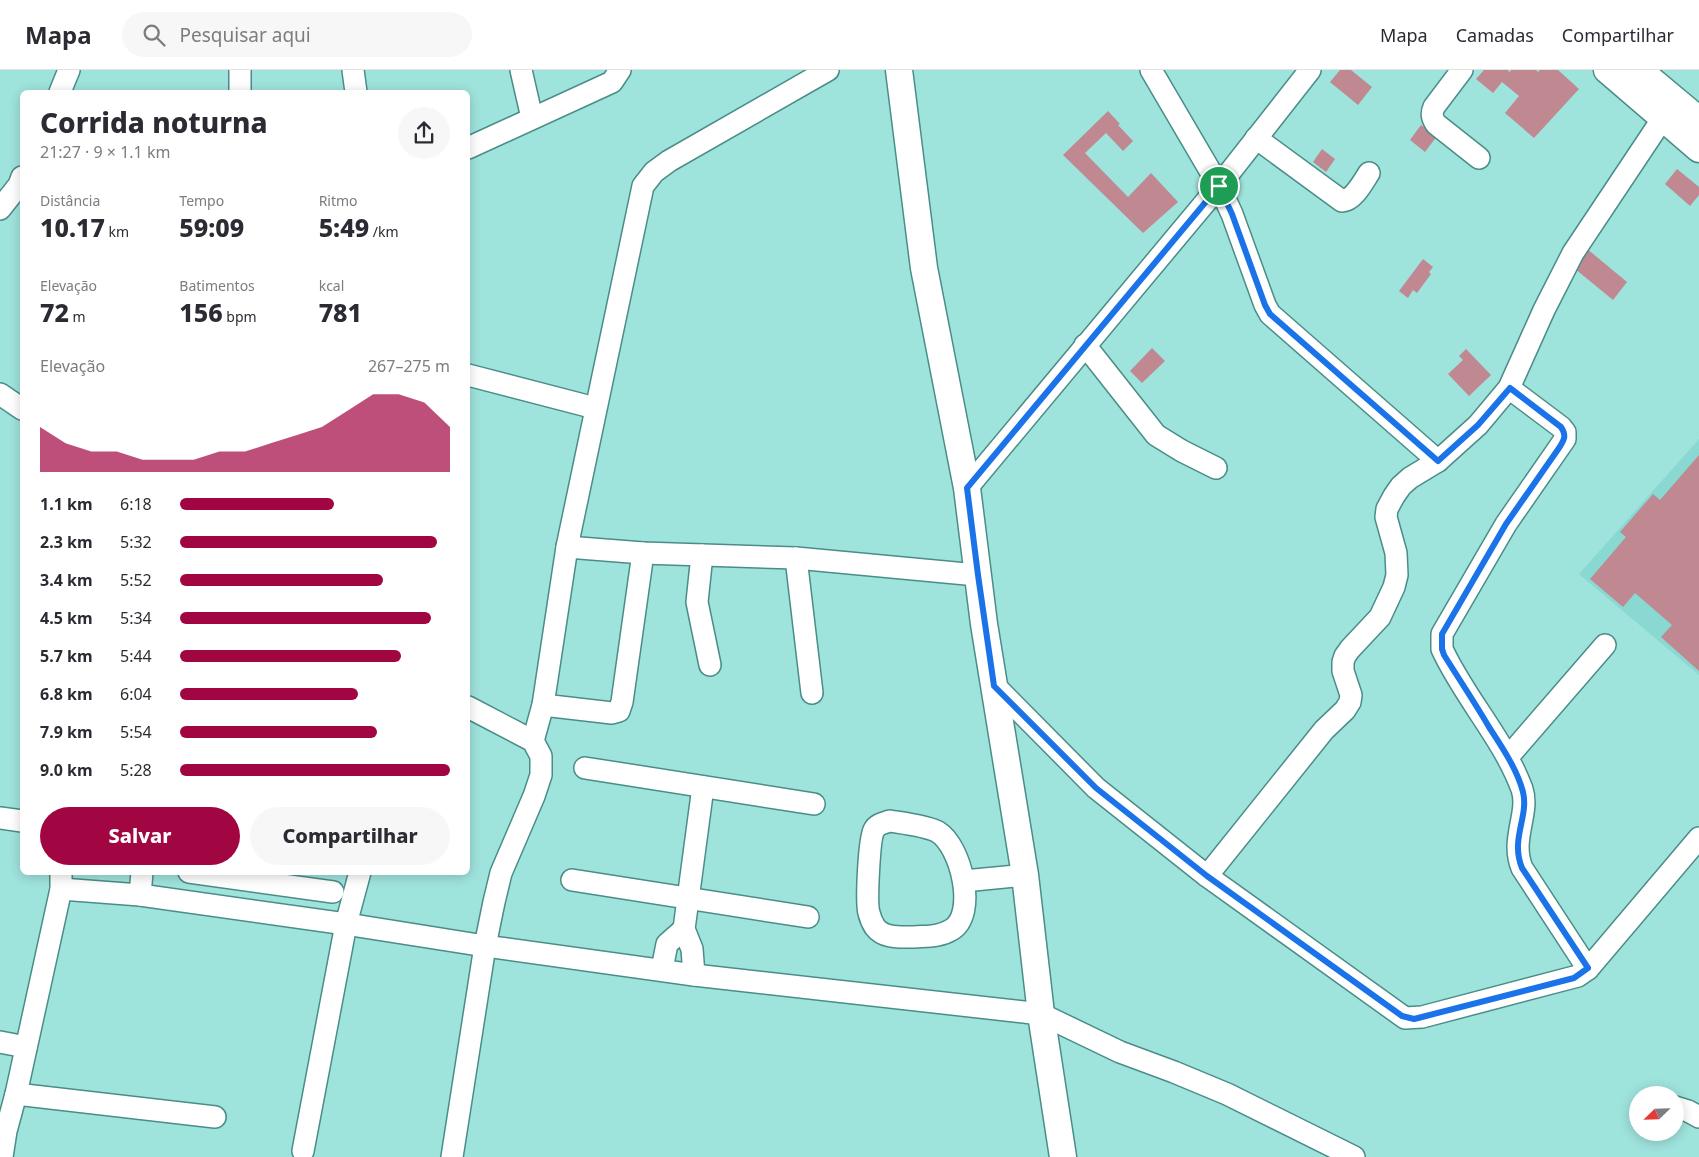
<!DOCTYPE html>
<html lang="pt">
<meta charset="utf-8">
<style>
body{margin:0;font-family:"Noto Sans",sans-serif;background:#f7f7f7;color:#2b2b33;height:100vh;display:flex;flex-direction:column;font-size:19px;white-space:nowrap}
*{box-sizing:border-box;margin:0}
p{font-size:16px;color:#7c7c81}
.icon{flex:none;width:28px;height:28px;fill:none;stroke:currentColor;stroke-width:2;stroke-linecap:round;stroke-linejoin:round}
.map{position:relative;flex:1;overflow:hidden}
.details{position:absolute;left:20px;top:20px;width:450px;height:785px;display:flex;flex-direction:column;background:#fff;border-radius:8px;box-shadow:0 2px 12px #0003}
.details>*{flex:none}
.needle{width:32px;rotate:247deg}
.tools{position:absolute;left:1629px;top:1016px;display:grid;gap:10px}
.tools a{display:grid;place-items:center;width:55px;height:55px;border-radius:50%;background:#fff;box-shadow:0 2px 12px #0003;font-size:25px}
.pin{position:absolute;display:grid;place-items:center;width:42px;height:42px;color:#fff;margin:-21px;border:2px solid #fff;border-radius:50%;box-shadow:0 1px 5px #0007}
.round{display:grid;place-items:center;flex:none;width:52px;height:52px;border-radius:26px;background:#f7f7f7}
.summary{display:flex;align-items:center;justify-content:space-between;height:85px;padding:0 20px}
h1{font-size:28px;font-weight:800;line-height:38px}
.stats{display:grid;grid-template-columns:repeat(3,1fr);gap:8px;height:85px;padding:5px 20px}
.stats div{display:grid;align-content:center}
.stats b{font-size:25px;font-weight:800}
.stats small{font-size:14px;font-weight:400}
.stats p{font-size:14px}
.chart{height:140px;padding:10px 20px}
.chart p{display:flex;justify-content:space-between}
.chart svg{width:100%;height:90px;margin-top:5px;fill:#a20642;opacity:.7}
.cta{display:flex;gap:10px;margin-top:auto;padding:10px 20px}
.cta a{flex:1;height:58px;border-radius:30px;background:#a20642;color:#fff;font-size:20px;font-weight:800;line-height:58px;text-align:center}
.cta a+a{background:#f7f7f7;color:#2b2b33}
ul{padding:0 20px;list-style:none;font-size:16px}
li{display:grid;grid-template-columns:80px 60px 1fr;align-items:center;height:38px}
li i{height:12px;border-radius:6px;background:#a20642}
header{display:flex;align-items:center;gap:30px;box-sizing:border-box;height:70px;padding:0 25px;background:#fff;border-bottom:1px solid #e1e1e2}
header strong{font-size:24px}
nav{display:flex;gap:28px;margin-inline-start:auto;font-size:18px}
.search{width:350px;height:45px;background:#f7f7f7;display:flex;align-items:center;gap:12px;box-sizing:border-box;padding:0 18px;border-radius:28px;color:#7c7c81;font-size:19px}
.map>svg:first-child{display:block}
.built{fill:#8ad8d2}
.building{fill:#c08891}
.lines{fill:none;stroke-linecap:round;stroke-linejoin:round}
.minor-casing{stroke:#4a8d88;stroke-width:24}
.major-casing{stroke:#4a8d88;stroke-width:29}
.minor{stroke:#fff;stroke-width:21}
.major{stroke:#fff;stroke-width:26}
.route-casing{stroke:#fff;stroke-width:10}
.route{stroke:#1a73e8;stroke-width:6}
</style>
<header>
<strong>Mapa</strong>
<div class="search"><svg class="icon" aria-label="search" viewBox="0 0 24 24"><circle cx="10" cy="10" r="6"/><path d="M15 15l6 6"/></svg>Pesquisar aqui</div>
<nav><a>Mapa</a><a>Camadas</a><a>Compartilhar</a></nav>
</header>
<div class="map">
<svg width="1699" height="1087" viewBox="0 0 1699 1087">
<rect width="100%" height="100%" fill="#9fe3dd"/>
<polygon class="built" points="1699,369 1699,605 1579,504"/>
<g class="building">
<polygon points="1340,0 1351,0 1372,17 1358,35 1330,12"/>
<polygon points="1484,0 1507,0 1510,2 1511,0 1536,0 1538,2 1540,0 1558,0 1579,19 1534,68 1505,43 1519,26 1502,12 1493,23 1476,9"/>
<polygon points="1108,41 1120,54 1118,55 1133,71 1123,81 1106,63 1085,83 1128,127 1151,103 1178,132 1143,163 1063,85"/>
<polygon points="1421,55 1437,66 1425,82 1410,70"/>
<polygon points="1322,79 1335,89 1326,102 1313,92"/>
<polygon points="1677,99 1699,117 1699,125 1690,136 1665,114"/>
<polygon points="1586,178 1627,212 1613,230 1574,198"/>
<polygon points="1423,189 1433,197 1429,202 1431,204 1417,223 1413,220 1408,228 1399,221"/>
<polygon points="1152,278 1165,291 1142,313 1130,301"/>
<polygon points="1466,279 1491,305 1469,326 1448,304 1463,290 1459,286"/>
<polygon points="1699,385 1699,601 1661,567 1672,555 1635,523 1623,537 1590,509 1626,467 1620,462 1653,424 1660,430"/>
</g>
<g class="lines">
<g class="minor-casing">
<g id="minor">
<polyline points="240,0 240,22"/>
<polyline points="353,0 356,22"/>
<polyline points="521,0 532,48"/>
<polyline points="1151,0 1219,116 1232,144 1265,235 1270,244 1438,391"/>
<path d="M 1462,0 L 1434,37 C 1431,44 1432,48 1436,54 L 1479,88"/>
<polyline points="60,22 69,0"/>
<path d="M 1256,68 L 1342,131 C 1354,130 1363,112 1369,103"/>
<polyline points="468,78 599,18 612,12 620,0"/>
<polyline points="0,139 19,115 22,107"/>
<polyline points="1085,275 1156,365 1182,381 1216,398"/>
<polyline points="468,305 595,338"/>
<path d="M 1509,318 L 1561,357 L 1565,362 L 1565,369 L 1506,454 L 1442,564 L 1442,579 C 1464,627 1503,668 1522,719 C 1530,743 1510,769 1522,798 L 1588,899"/>
<polyline points="0,324 22,339"/>
<polyline points="967,418 1219,116 1310,0"/>
<polyline points="567,477 643,483 796,488 977,505"/>
<polyline points="702,485 697,532 710,595"/>
<polyline points="796,488 812,623"/>
<polyline points="994,615 1096,718 1207,806 1405,948 1422,947 1578,906 1588,899 1699,768"/>
<polyline points="543,635 612,643 619,641 622,632 643,483"/>
<polyline points="533,671 543,635 567,477 643,116 654,102 669,91 828,0"/>
<polyline points="1508,687 1605,575"/>
<polyline points="585,698 814,734"/>
<polyline points="0,748 22,751"/>
<path d="M 890,751 C 902,753 928,756 938,762 C 961,776 978,845 951,860 C 939,867 928,866 914,867 C 901,867 884,869 875,857 C 873,854 870,847 869,843 C 866,833 869,769 874,760 C 877,754 884,753 890,751 Z"/>
<polyline points="189,802 333,822"/>
<polyline points="1207,806 1324,660 1345,640 1350,632 1351,625 1343,601 1343,592 1345,586 1350,579 1380,547 1394,517 1397,505 1396,483 1386,447 1387,439 1394,426 1401,416 1410,408 1438,391 1478,355 1509,318 1544,240 1573,183 1663,48"/>
<polyline points="572,810 808,847"/>
<polyline points="964,811 1025,805"/>
<polyline points="61,819 140,825 346,854 485,876 694,905 1041,944 1120,982 1174,1002 1227,1024 1354,1087"/>
<polyline points="140,825 142,802"/>
<polyline points="662,899 667,874 684,859"/>
<polyline points="694,905 692,879 684,859 703,717"/>
<polyline points="0,972 26,977"/>
<polyline points="16,1024 215,1047"/>
<polyline points="1675,1037 1688,1041 1699,1047"/>
<polyline points="303,1081 346,854 360,802"/>
<polyline points="2,1087 6,1061 16,1024 61,819 61,802"/>
<polyline points="452,1087 485,876 494,832 501,803 534,726 541,705 541,686 533,671 468,637"/>
</g>
</g>
<g class="major-casing">
<g id="major">
<polyline points="899,0 924,198 967,418 984,554 1025,805 1041,944 1063,1087"/>
<polyline points="1607,0 1699,79"/>
<polyline points="1639,0 1699,50"/>
</g>
</g>
<use href="#minor" class="minor"/>
<use href="#major" class="major"/>
</g>
<g class="lines">
<g class="route-casing">
<path id="route" d="M 1219,116 L 1232,144 L 1265,235 L 1270,244 L 1438,391 L 1478,355 L 1510,318 L 1561,357 C 1567,366 1564,370 1559,378 L 1506,454 L 1442,564 L 1442,579 L 1444,585 C 1459,609 1475,633 1489,657 C 1502,677 1517,699 1523,722 C 1529,747 1510,769 1522,798 L 1588,898 L 1574,908 L 1422,947 L 1414,949 L 1402,946 L 1207,806 L 1096,718 L 994,616 L 978,505 L 967,418 Z"/>
</g>
<use href="#route" class="route"/>
</g>
</svg>
<div class="tools">
<a><svg class="needle" viewBox="-14 -14 28 28"><path d="M0-13l5 13h-10z" fill="#e53935"/><path d="M0 13l5-13h-10z" fill="#7c7c81"/></svg></a>
</div>
<div class="pin" style="left:1219px;top:116px;background:#1e9e55"><svg class="icon" aria-label="arrive" viewBox="0 0 24 24"><path d="M6 21V4h12l-3 4 3 4H6"/></svg></div>
<section class="details">
<div class="summary"><div><h1>Corrida noturna</h1><p>21:27 · 9 × 1.1 km</p></div><a class="round"><svg class="icon" aria-label="share" viewBox="0 0 24 24"><path d="M12 15V3M7 8l5-5 5 5M5 13v7h14v-7"/></svg></a></div>
<div class="stats">
<div><p>Distância</p><b>10.17<small> km</small></b></div>
<div><p>Tempo</p><b>59:09</b></div>
<div><p>Ritmo</p><b>5:49<small> /km</small></b></div>
</div>
<div class="stats">
<div><p>Elevação</p><b>72<small> m</small></b></div>
<div><p>Batimentos</p><b>156<small> bpm</small></b></div>
<div><p>kcal</p><b>781</b></div>
</div>
<div class="chart"><p><span>Elevação</span>267–275 m</p>
<svg viewBox="0 0 160 44" preserveAspectRatio="none"><path d="M0 44V22L10 30L20 34L30 34L40 38L50 38L60 38L70 34L80 34L90 30L100 26L110 22L120 14L130 6L140 6L150 10L160 22V44z"/></svg>
</div>
<ul>
<li><b>1.1 km</b>6:18<i style="width:57%"></i></li>
<li><b>2.3 km</b>5:32<i style="width:95%"></i></li>
<li><b>3.4 km</b>5:52<i style="width:75%"></i></li>
<li><b>4.5 km</b>5:34<i style="width:93%"></i></li>
<li><b>5.7 km</b>5:44<i style="width:82%"></i></li>
<li><b>6.8 km</b>6:04<i style="width:66%"></i></li>
<li><b>7.9 km</b>5:54<i style="width:73%"></i></li>
<li><b>9.0 km</b>5:28<i style="width:100%"></i></li>
</ul>
<div class="cta"><a>Salvar</a><a>Compartilhar</a></div>
</section>
</div>
